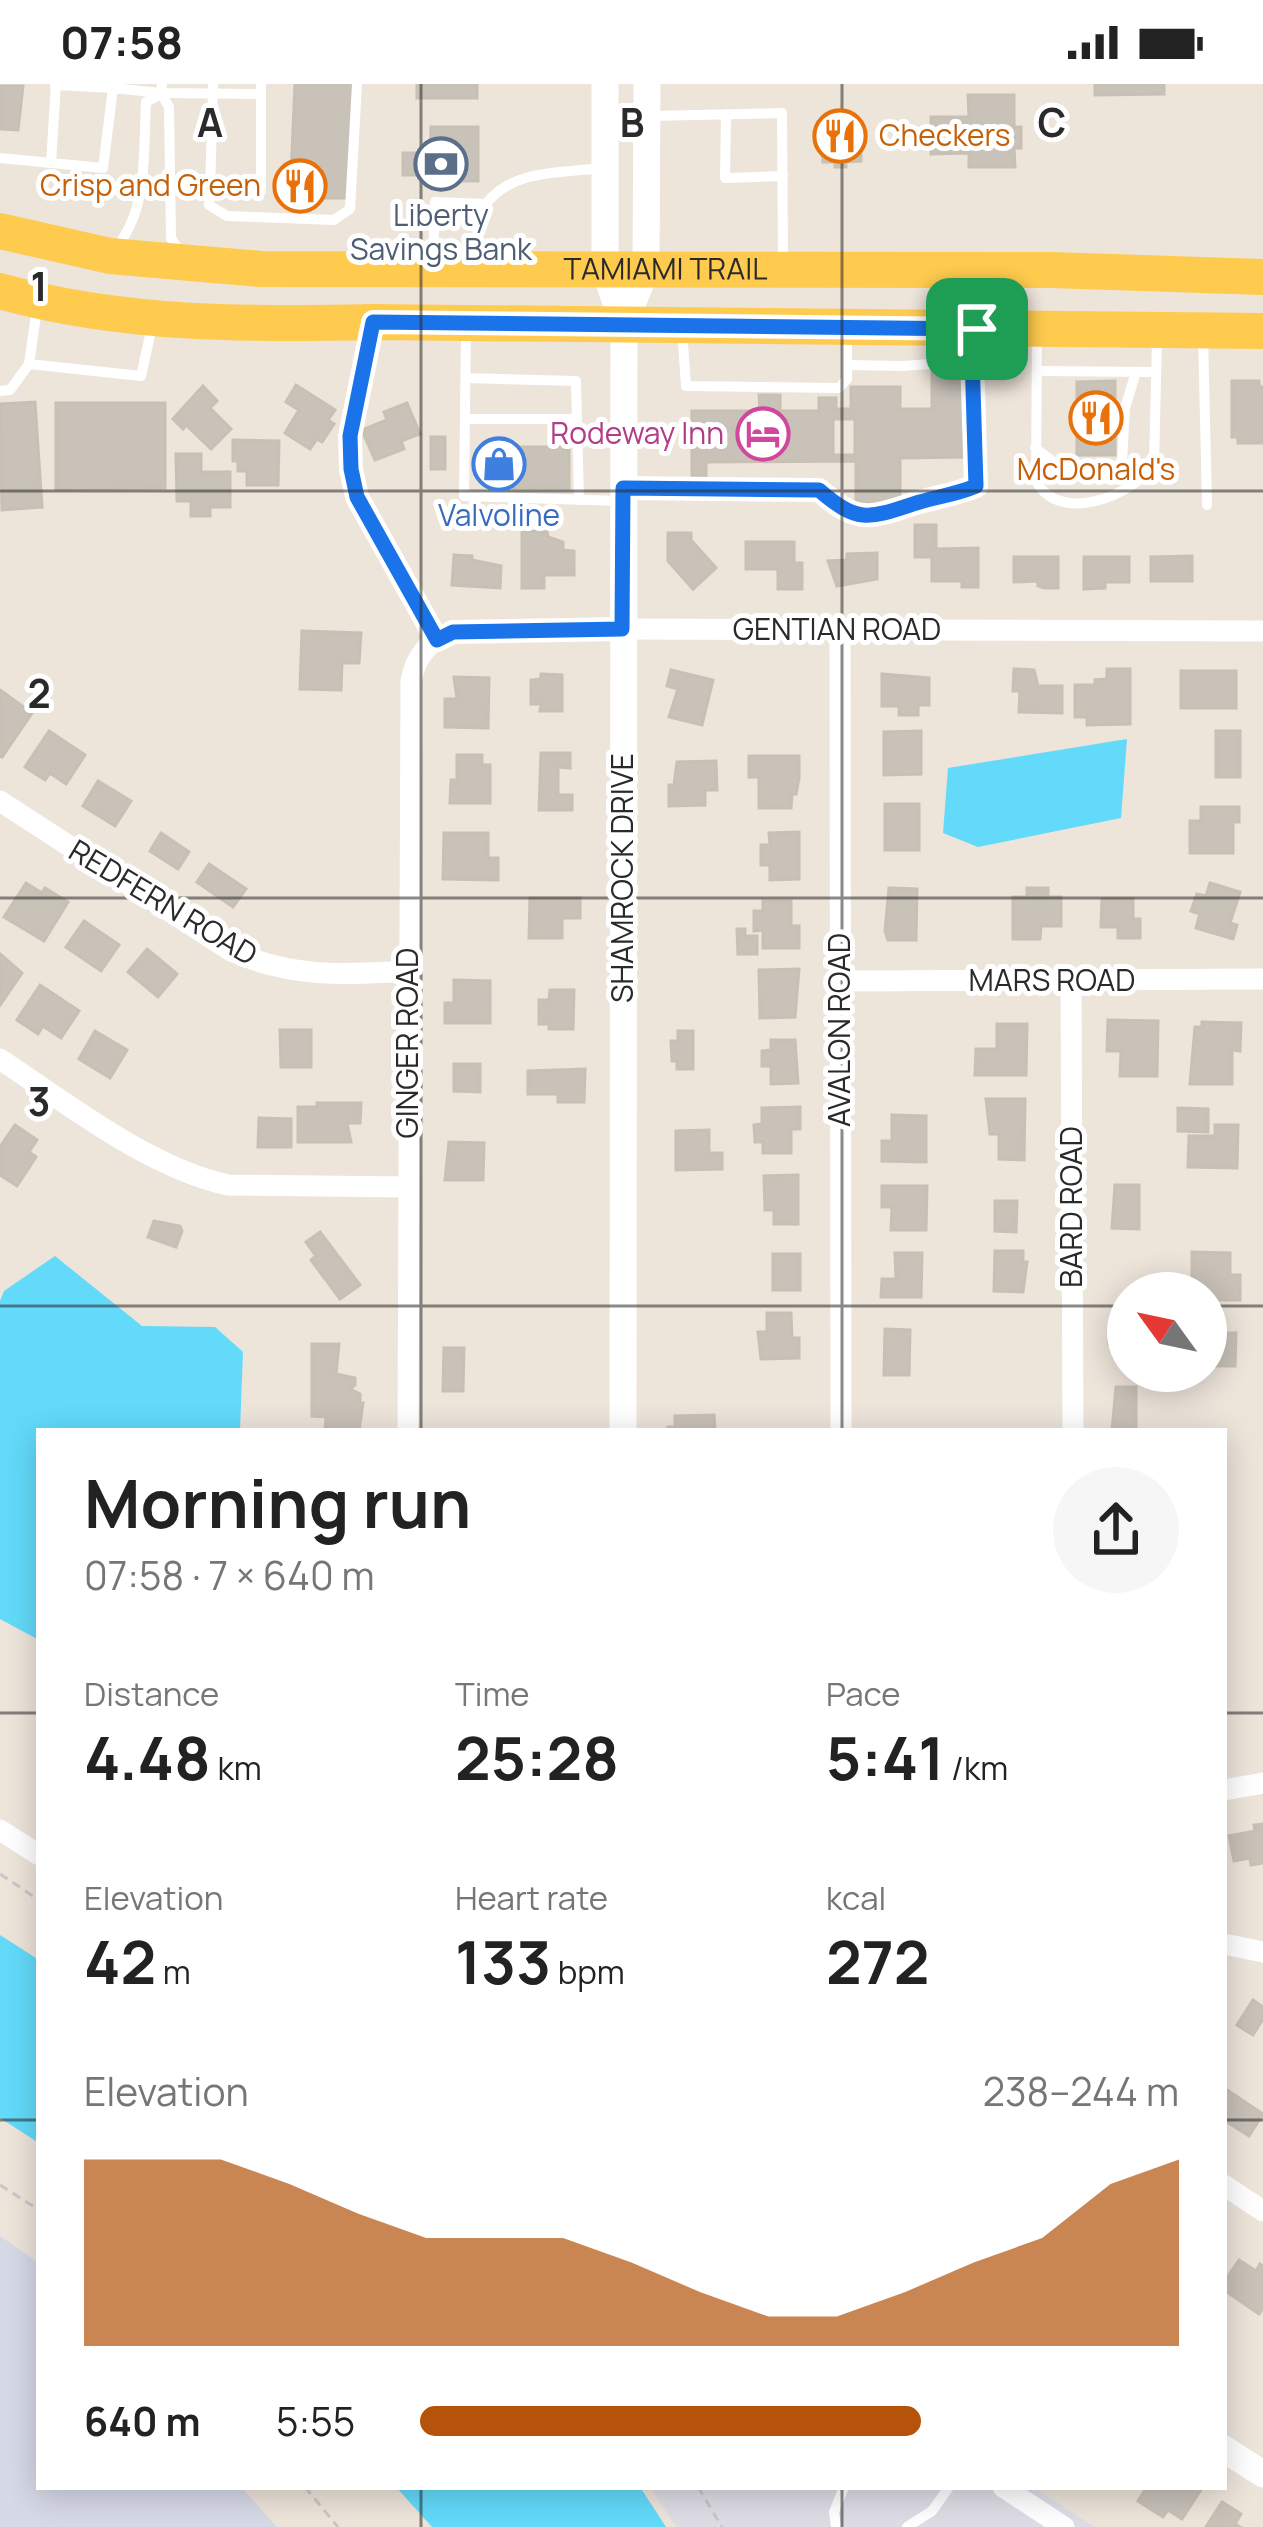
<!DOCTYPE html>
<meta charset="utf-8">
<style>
body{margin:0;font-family:Manrope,sans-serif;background:#f6f6f6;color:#222;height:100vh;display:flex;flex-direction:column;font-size:45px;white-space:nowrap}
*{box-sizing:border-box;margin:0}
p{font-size:39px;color:#767676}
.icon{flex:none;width:66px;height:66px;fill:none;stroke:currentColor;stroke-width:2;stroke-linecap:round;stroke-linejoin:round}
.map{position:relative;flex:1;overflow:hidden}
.details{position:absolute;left:36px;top:1344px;width:1191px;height:1062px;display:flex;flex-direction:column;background:#fff;border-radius:0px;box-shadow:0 6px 30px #0003}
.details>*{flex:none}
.needle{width:78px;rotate:303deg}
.tools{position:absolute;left:1107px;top:1188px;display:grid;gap:24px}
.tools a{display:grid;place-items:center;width:120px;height:120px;border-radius:50%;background:#fff;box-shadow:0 6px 30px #0003;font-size:60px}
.pin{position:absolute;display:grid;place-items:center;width:102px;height:102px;color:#fff;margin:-51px;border-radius:24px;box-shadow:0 6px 18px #0006}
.round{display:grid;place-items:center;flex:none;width:126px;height:126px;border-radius:63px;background:#f6f6f6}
.overview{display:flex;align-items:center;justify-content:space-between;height:204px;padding:0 48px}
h1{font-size:66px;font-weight:700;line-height:90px}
.metrics{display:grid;grid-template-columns:repeat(3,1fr);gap:18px;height:204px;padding:12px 48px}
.metrics div{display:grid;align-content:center}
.metrics b{font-size:60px;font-weight:700}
.metrics small{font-size:33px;font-weight:400}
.metrics p{font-size:33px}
.chart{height:336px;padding:24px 48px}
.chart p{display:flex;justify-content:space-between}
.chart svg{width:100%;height:216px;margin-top:12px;fill:#b45309;opacity:.7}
ul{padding:0 48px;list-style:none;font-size:39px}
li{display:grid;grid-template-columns:192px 144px 1fr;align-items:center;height:90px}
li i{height:30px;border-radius:15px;background:#b45309}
.status{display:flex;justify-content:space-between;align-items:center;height:84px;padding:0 60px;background:#fff;direction:ltr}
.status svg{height:33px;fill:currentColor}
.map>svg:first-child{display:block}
.industrial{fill:#dedce5}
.airport{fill:#d6d9e6}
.water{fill:#63dafa}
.building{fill:#c8c2b9;stroke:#c9c0b4;stroke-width:3;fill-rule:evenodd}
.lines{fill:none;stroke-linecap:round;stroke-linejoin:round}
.path{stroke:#c8c8c8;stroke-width:3;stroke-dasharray:9 6;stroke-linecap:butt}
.service{stroke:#fff;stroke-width:10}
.minor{stroke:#fff;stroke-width:21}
.tertiary{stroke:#fff;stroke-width:27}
.primary{stroke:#fecb4f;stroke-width:36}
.route-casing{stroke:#fff;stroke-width:24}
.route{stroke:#1a73e8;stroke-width:15}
.grid{fill:none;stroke:#2a2a2a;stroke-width:3;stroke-opacity:0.55}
.labels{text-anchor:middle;stroke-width:10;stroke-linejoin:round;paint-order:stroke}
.food-label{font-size:30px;fill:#c56008;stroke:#fff;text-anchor:start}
.service-label{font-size:30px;fill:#4e5e75;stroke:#fff}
.street-label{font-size:30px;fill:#2a2a2a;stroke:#fff}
.hotel-label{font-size:30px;fill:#b23c85;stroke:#fff;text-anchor:end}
.shop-label{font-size:30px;fill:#366cbe;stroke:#fff}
.grid-label{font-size:39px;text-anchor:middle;font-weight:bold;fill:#2a2a2a;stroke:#fff;stroke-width:10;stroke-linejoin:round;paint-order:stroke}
</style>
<div class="status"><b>07:58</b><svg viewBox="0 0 49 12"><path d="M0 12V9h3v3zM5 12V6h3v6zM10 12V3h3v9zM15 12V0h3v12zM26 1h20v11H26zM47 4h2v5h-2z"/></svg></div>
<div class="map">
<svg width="1263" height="2443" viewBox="0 0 1263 2443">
<rect width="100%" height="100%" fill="#ede4da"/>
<polygon class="industrial" points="650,2403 1033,2403 1094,2443 676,2443"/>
<polygon class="airport" points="0,2152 39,2179 39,2403 241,2403 277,2443 0,2443"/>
<g class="water">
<polygon points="1127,655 1121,734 978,763 943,749 948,684"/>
<polygon points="55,1172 142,1242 215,1243 243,1268 240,1347 39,1347 39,1556 0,1535 0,1217 4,1207"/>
<polygon points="0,1851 39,1876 39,2059 0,2034"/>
<polygon points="396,2403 640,2403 666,2443 432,2443"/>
</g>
<g class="building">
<polygon points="295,0 353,0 348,114 290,114"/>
<rect x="417" y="0" width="60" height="14"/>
<polygon points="1095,0 1164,0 1164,10 1095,11"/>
<polygon points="0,2 23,2 18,46 0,45"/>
<polygon points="968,11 1014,11 1014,43 1021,43 1021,64 1014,64 1015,83 969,83 969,69 931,70 931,33 969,33"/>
<polygon points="846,36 846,68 861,67 861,77 846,78 846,83 835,83 835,78 823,78 822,68 835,68 835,37"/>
<polygon points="431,43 478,43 478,97 430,97 430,91 403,91 403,69 430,69"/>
<path d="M 932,281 L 966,281 L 966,373 L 900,374 L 900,420 L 856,421 L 856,377 L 706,378 L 706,392 L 692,392 L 692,327 L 760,327 L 759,311 L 780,311 L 780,327 L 819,327 L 819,314 L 836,314 L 836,325 L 851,325 L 851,303 L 900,303 L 900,325 L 932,325 ZM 833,335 L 855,335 L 855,371 L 833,371 Z"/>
<polygon points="1115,297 1115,371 1077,371 1077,298"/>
<polygon points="1232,297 1259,297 1259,303 1263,303 1263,359 1238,359 1238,353 1232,353"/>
<polygon points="296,301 335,326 328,336 334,340 322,358 317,355 310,365 285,349 299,326 286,318"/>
<polygon points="203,302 217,317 210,324 231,345 211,365 186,341 183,345 173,335"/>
<polygon points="35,318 42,423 2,426 0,320"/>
<polygon points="56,319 165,319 165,404 56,405"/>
<polygon points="407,319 420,350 401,357 404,365 375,376 362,346 387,336 384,328"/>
<rect x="431" y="353" width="14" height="32"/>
<polygon points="233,356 279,357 278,401 247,401 247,387 238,387 238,377 233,377"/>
<rect x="513" y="363" width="56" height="41"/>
<rect x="485" y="365" width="28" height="31"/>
<polygon points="176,370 201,370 201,388 230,388 230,423 210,423 210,432 191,432 191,417 177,417"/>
<polygon points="915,441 936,441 936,465 978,464 978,503 962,503 962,497 932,497 932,473 915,473"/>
<polygon points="522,447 547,448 548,453 563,458 563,466 574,467 574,491 544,491 544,504 522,504"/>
<polygon points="668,449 691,449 691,456 716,484 693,505 668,477"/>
<polygon points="746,458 794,458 794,479 802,479 802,505 778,505 778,485 746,485"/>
<polygon points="877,469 877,495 837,502 828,477 847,476 847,470"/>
<polygon points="454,471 472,472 472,476 501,482 500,504 452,501"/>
<polygon points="1192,472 1192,497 1151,497 1151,473"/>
<polygon points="1014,473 1058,473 1058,504 1044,504 1038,502 1038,497 1014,498"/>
<polygon points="1084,473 1129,473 1129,498 1105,498 1105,504 1084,505"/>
<polygon points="302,547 361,549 359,579 342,579 341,606 300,605"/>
<polygon points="1014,585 1034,586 1038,602 1062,602 1062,629 1019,628 1020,607 1013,607"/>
<polygon points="1107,585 1130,585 1130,640 1087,641 1087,633 1075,633 1075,601 1095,601 1095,596 1107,595"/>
<polygon points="671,586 713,596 702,641 669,633 678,605 667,602"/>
<rect x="1181" y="587" width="55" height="37"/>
<polygon points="541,590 562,591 562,627 540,627 541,620 531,620 531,596 541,595"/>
<polygon points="882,590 929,594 929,621 918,621 918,631 899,631 899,622 882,622"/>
<polygon points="454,593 489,594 488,644 445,643 445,615 457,615"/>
<polygon points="0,606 32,629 2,673 0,672"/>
<polygon points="49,647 85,671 66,700 50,689 45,696 25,683"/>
<polygon points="921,647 921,690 884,691 884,648"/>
<rect x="1216" y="647" width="24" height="46"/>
<polygon points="541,669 570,669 570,684 558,683 558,711 572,711 572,726 539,726"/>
<polygon points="457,671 482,671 482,681 490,681 490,719 450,719 451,696 457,696"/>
<polygon points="749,672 799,672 799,694 796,710 792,710 791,724 759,724 759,693 749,693"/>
<polygon points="716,677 717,706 705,706 705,721 669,722 669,701 674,701 677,678"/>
<polygon points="98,697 131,717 115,742 83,722"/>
<rect x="885" y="720" width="34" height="46"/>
<polygon points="1201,723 1239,723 1239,738 1233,738 1233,769 1190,769 1190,737 1201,737"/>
<polygon points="799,748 799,795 770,796 770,781 761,781 761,761 770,761 769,749"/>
<polygon points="161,749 189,768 178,785 150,767"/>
<polygon points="444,749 488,749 488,774 498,774 498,796 443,795"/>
<polygon points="209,780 246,805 233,823 197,798"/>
<polygon points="26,799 42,809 45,804 68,818 44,857 4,833"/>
<polygon points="1210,799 1240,808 1230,839 1237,841 1233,855 1196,844 1200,830 1191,827 1197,810 1206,812"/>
<polygon points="889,804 917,805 916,856 888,856 885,847"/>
<polygon points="1027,804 1048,804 1048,813 1061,813 1061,842 1041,842 1040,855 1013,855 1013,813 1027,813"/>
<polygon points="530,814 580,814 580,834 562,834 562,854 529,854"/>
<polygon points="1102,815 1133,815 1133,835 1140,835 1140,854 1118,854 1118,843 1101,843"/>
<polygon points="763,817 791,817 791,842 799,842 799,864 763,864 763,846 754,847 754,827 763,827"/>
<polygon points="84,837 119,861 101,887 66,863"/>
<polygon points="737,845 745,845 745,852 757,852 757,870 738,870"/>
<polygon points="147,865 177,890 158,913 128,888"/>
<polygon points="0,870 22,889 0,921"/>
<polygon points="799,885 795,933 760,934 759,886"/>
<polygon points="454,896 490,897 490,939 445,939 445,919 454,919"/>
<polygon points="40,901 79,927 61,954 43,942 38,950 17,936"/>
<polygon points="550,906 574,906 573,945 549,945 549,940 539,940 539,916 549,916"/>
<polygon points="1108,936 1158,937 1157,992 1120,992 1121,967 1107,967"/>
<polygon points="1202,938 1241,939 1240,967 1232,966 1232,1000 1190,1000 1195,943 1202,943"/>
<polygon points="997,940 1027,940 1026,991 975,991 976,965 997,965"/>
<polygon points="280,946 311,946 311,983 281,983"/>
<polygon points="95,947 127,966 110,994 79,975"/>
<polygon points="678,947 693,947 693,985 677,985 677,977 672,977 671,957 678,957"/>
<polygon points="771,956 795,956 798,999 771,1000 771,982 762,982 762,967 771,966"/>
<polygon points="454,980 480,980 480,1008 454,1007"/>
<polygon points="585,985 584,1018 558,1018 558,1010 528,1010 528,987"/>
<polygon points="986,1015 1025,1015 1024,1076 999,1075 999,1050 990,1050"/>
<polygon points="317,1019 361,1019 360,1039 347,1039 351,1058 298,1058 298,1023 317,1023"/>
<polygon points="800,1023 800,1045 791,1045 791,1069 763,1069 763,1058 755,1058 754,1041 762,1040 762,1024"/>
<polygon points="1178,1024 1208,1025 1208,1048 1178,1047"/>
<polygon points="892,1031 926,1032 926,1078 882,1077 882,1057 892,1057"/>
<polygon points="259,1034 291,1035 291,1063 258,1063"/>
<polygon points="15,1041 37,1056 29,1068 36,1073 17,1102 0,1091 0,1063"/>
<polygon points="1215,1041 1238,1041 1237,1084 1188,1083 1189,1052 1215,1052"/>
<polygon points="709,1046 709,1069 722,1069 722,1085 676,1086 676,1047"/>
<polygon points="449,1058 484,1059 483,1096 445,1096"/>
<polygon points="798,1091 798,1140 774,1140 774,1126 765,1126 764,1092"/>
<polygon points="1115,1101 1139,1101 1139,1145 1112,1144"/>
<polygon points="882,1102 927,1102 926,1146 891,1146 892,1123 882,1123"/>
<polygon points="995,1117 1017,1117 1016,1148 995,1147"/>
<polygon points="154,1137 180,1142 182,1147 176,1163 148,1153"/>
<polygon points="320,1148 360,1201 340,1215 311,1176 316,1172 306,1158"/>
<polygon points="995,1167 1023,1167 1023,1178 1027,1178 1023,1208 994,1207"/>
<polygon points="1192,1168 1230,1169 1230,1191 1240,1191 1240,1216 1206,1216 1206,1209 1192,1209"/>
<polygon points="895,1169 922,1169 921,1213 881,1213 882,1195 896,1195"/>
<rect x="773" y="1170" width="27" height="36"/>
<polygon points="767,1229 791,1229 792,1254 799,1254 799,1274 761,1275 758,1248 767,1248"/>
<polygon points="885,1245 910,1246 909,1291 884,1291"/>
<polygon points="1110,1245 1128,1246 1128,1278 1117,1277 1117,1261 1109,1260"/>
<polygon points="1213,1249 1236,1249 1235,1282 1212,1282 1212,1270 1208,1270"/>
<polygon points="312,1260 339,1260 336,1290 355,1294 355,1301 350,1305 360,1310 360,1319 363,1319 359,1347 325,1347 326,1333 312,1332"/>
<polygon points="444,1264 464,1264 463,1307 443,1307"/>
<polygon points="1116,1303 1136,1303 1136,1347 1112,1347"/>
<polygon points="714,1331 715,1347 668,1347 668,1343 675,1343 675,1332"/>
<polygon points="1263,1740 1263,1779 1251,1781 1250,1774 1234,1777 1229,1752 1255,1747 1254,1741"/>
<polygon points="1253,1916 1263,1923 1263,1935 1253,1951 1237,1941"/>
<polygon points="1224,2004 1263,2030 1249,2052 1224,2036"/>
<polygon points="1239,2176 1256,2187 1260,2180 1263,2182 1263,2224 1259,2230 1224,2206 1224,2198"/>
<polygon points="1147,2403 1201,2403 1202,2404 1182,2435 1168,2426 1163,2433 1138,2417"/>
<polygon points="1222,2418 1241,2430 1235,2440 1240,2443 1206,2443"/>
</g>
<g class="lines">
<g class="path">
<polyline points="0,1790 39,1816"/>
<polyline points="0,2101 39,2126"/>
<polyline points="305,2403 338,2443"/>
<polyline points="698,2403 722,2443"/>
</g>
<g class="service">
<polyline points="162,0 161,9 169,23 171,154 180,168"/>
<polyline points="213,0 210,108 261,107 261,10"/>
<polyline points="55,1 113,4 113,0"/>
<polyline points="726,30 725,94 783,92"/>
<polyline points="650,32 782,29 783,178"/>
<polyline points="0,74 103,84 113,4 161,9 261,10 261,0"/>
<polyline points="51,79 56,0"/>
<polyline points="210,108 209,121 227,132 334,136 350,125 357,0"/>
<path d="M 116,164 C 149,124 143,68 146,18 L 159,11"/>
<path d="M 433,178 L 435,118 L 486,120 C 512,85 562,89 603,84"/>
<polyline points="37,224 29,280 141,292 152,242"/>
<polyline points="466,244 464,412 620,417"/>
<polyline points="682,245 686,302 839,304 847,295 847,248"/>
<path d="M 371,247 C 360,305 331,379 370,430 L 437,556"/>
<path d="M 1037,249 L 1036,397 C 1060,441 1131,412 1154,381 L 1157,255"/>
<polyline points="1203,250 1207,421"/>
<polyline points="847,281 903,282 968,277 977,248"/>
<polyline points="1037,287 1156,288"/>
<polyline points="466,294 576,297 579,416"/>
<polyline points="0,307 10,306 29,280"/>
<polyline points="465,335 577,335"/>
<polyline points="1035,364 1063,385 1106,395 1122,378 1125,324 1136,288"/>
<path d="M 626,404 L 819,406 C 857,439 868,436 913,420 C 934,413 955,411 976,402 L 972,272"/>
<polyline points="836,2443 834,2428 844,2403"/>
<polyline points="907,2443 932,2427 949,2403"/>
</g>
<g class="minor">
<polyline points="840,546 841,1347"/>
<path d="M 0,717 L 231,867 C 292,894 343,891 408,887"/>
<polyline points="840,897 1263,895"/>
<polyline points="1071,898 1073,1347"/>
<path d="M 0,975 C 66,1019 151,1085 228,1101 L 407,1103"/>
<path d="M 408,1347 L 411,598 C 415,573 428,556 453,548 L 622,545 L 1263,547"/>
<polyline points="1224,1706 1263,1699"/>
<polyline points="0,1746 39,1771"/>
<polyline points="1224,1860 1263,1868"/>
<polyline points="1224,2101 1263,2127"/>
<polyline points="1003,2403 1064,2443"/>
</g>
<g class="tertiary">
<polyline points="605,0 605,187 624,241 623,1347"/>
<polyline points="624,241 646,185 647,0"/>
<polyline points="1224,2365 1263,2390"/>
</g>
<g class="primary">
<path id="s1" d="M 0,147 L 110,172 L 261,185 L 1051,186 L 1263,193"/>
<path d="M 0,207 C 121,241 249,241 373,238 L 1263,247"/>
</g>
</g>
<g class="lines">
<g class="route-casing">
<path id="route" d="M 373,238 L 977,245 L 972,272 L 976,402 C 955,411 934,413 913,420 C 868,435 857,439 819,406 L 623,404 L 622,545 L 453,548 L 437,556 L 357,413 L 351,385 L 350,352 Z"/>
</g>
<use href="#route" class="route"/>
</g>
<path class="grid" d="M 421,0 L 421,1347M 842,0 L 842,1347M 0,407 L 1263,407M 0,814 L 1263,814M 0,1222 L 1128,1222M 1206,1222 L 1263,1222M 0,1629 L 39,1629M 1224,1629 L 1263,1629M 0,2036 L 39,2036M 1224,2036 L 1263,2036M 421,2403 L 421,2443M 842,2403 L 842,2443"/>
<defs>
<g id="restaurant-ring" transform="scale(2.7)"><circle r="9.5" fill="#fff" stroke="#e8710a" stroke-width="1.5"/><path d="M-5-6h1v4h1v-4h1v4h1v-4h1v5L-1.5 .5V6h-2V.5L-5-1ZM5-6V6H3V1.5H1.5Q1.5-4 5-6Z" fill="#e8710a"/></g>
<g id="bank-ring" transform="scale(2.7)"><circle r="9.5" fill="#fff" stroke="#5c6f8a" stroke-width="1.5"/><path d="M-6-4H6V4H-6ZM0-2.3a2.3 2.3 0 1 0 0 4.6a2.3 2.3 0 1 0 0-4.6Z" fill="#5c6f8a"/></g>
<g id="hotel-ring" transform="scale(2.7)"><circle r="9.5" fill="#fff" stroke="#d1479c" stroke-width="1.5"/><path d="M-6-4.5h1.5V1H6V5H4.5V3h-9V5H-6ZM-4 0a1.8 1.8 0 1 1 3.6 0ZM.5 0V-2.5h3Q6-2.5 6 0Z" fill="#d1479c"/></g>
<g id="shop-ring" transform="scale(2.7)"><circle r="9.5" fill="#fff" stroke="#3f7fe0" stroke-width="1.5"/><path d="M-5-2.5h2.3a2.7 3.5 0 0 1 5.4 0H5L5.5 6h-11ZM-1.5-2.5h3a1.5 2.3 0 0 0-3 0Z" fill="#3f7fe0"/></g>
</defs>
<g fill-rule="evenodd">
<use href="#restaurant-ring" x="840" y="52"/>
<use href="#bank-ring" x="441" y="80"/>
<use href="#restaurant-ring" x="300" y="102"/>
<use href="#restaurant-ring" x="1096" y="334"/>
<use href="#hotel-ring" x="763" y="350"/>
<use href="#shop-ring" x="499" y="380"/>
</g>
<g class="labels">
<g class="food-label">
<text x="879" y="62">Checkers</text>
<text x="261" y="112" text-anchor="end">Crisp and Green</text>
<text x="1096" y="396" text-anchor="middle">McDonald's</text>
</g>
<g class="service-label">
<text x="441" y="142">Liberty<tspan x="441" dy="34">Savings Bank</tspan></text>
</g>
<g class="street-label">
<text dy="10" stroke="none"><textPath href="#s1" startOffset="669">TAMIAMI TRAIL</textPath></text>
<text x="837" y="556">GENTIAN ROAD</text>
<text transform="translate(623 794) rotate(-90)" y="10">SHAMROCK DRIVE</text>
<text transform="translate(163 819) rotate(31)" y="10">REDFERN ROAD</text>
<text x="1052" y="907">MARS ROAD</text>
<text transform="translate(840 946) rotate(-90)" y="10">AVALON ROAD</text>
<text transform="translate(408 959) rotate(-90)" y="10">GINGER ROAD</text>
<text transform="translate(1072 1123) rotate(-90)" y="10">BARD ROAD</text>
</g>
<g class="hotel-label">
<text x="724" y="360">Rodeway Inn</text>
</g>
<g class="shop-label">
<text x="499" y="442">Valvoline</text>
</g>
</g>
<g class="grid-label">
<text x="210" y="53">A</text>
<text x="632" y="53">B</text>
<text x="1052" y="53">C</text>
<text x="39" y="217">1</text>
<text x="39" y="624">2</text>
<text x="39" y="1032">3</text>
</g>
</svg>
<div class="tools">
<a><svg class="needle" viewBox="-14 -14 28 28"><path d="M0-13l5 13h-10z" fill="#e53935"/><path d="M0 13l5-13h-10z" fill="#767676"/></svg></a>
</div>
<div class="pin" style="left:977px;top:245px;background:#1e9e55"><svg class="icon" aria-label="arrive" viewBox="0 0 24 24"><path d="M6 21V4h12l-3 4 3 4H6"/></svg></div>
<section class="details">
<div class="overview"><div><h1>Morning run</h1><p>07:58 · 7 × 640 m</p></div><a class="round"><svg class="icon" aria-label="share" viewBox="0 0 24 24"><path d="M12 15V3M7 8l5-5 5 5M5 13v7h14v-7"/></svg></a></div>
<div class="metrics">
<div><p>Distance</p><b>4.48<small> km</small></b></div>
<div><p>Time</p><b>25:28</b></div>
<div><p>Pace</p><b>5:41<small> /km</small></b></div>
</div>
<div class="metrics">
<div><p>Elevation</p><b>42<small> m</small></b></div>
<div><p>Heart rate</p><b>133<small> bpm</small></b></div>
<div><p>kcal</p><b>272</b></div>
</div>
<div class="chart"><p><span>Elevation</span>238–244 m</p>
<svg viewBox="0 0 160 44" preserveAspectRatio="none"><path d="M0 44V6L10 6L20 6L30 11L40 17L50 22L60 22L70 22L80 27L90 33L100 38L110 38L120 33L130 27L140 22L150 11L160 6V44z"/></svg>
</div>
<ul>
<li><b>640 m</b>5:55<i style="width:66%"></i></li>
</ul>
</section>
</div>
